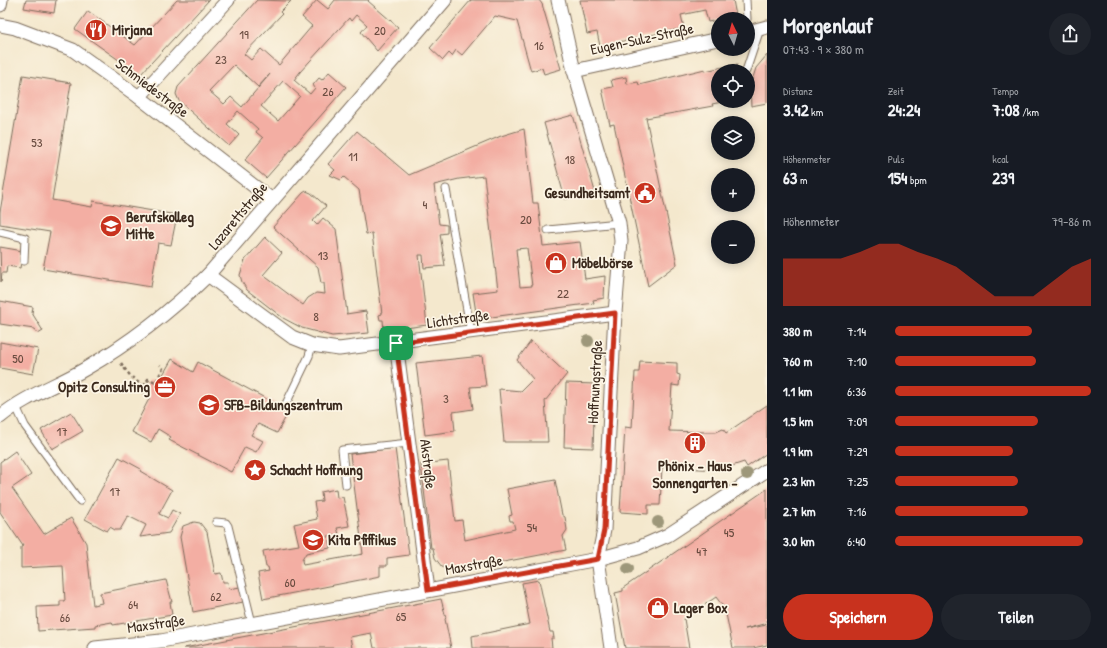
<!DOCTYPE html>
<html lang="de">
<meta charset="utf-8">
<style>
body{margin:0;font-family:"Patrick Hand",sans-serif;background:#20242c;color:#f1f3f6;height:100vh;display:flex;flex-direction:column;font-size:15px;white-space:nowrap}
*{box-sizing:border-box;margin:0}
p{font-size:13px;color:#9ea1a6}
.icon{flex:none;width:22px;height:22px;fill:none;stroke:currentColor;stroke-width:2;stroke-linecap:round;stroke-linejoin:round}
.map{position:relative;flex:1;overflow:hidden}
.sheet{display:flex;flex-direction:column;background:#171b24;width:340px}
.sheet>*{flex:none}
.needle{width:26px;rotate:355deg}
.buttons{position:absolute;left:711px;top:12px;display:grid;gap:8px}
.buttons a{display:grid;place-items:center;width:44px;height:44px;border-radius:50%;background:#171b24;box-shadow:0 2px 10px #0003;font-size:20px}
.pin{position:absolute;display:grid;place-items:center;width:34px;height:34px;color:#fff;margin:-17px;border-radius:8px;box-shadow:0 2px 6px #0006}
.round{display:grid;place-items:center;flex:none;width:42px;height:42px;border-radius:21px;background:#20242c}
.head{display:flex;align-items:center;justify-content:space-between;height:68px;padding:0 16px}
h1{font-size:22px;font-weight:700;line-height:30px}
.stats{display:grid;grid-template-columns:repeat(3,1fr);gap:6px;height:68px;padding:4px 16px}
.stats div{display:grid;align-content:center}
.stats b{font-size:17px;font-weight:700}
.stats small{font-size:11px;font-weight:400}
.stats p{font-size:11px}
.chart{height:112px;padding:8px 16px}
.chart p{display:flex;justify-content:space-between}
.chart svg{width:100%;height:72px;margin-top:4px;fill:#c8321e;opacity:.7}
.cta{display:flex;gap:8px;margin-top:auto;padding:8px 16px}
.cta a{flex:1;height:46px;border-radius:24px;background:#c8321e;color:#fff;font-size:16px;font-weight:700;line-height:46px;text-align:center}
.cta a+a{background:#20242c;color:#f1f3f6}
ul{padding:0 16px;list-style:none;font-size:13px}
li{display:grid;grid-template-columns:64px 48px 1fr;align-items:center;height:30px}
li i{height:10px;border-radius:5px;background:#c8321e}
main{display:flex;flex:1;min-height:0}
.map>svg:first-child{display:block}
.building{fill:#f3aea3;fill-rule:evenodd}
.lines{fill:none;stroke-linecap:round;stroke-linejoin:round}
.service-casing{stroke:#7c6c5b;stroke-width:9}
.minor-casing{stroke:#7c6c5b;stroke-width:15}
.path{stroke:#7c6c5b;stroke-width:2.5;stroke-dasharray:3 3;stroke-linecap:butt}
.service{stroke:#fff;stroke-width:7}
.minor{stroke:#fff;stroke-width:13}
.tree{fill:#9d977a}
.route-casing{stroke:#fff;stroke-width:8}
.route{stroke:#c8321e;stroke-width:5}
.labels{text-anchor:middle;stroke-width:3.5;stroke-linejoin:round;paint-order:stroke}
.number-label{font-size:13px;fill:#694b3f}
.poi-label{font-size:15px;font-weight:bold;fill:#3b2a1e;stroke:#fcf5e5;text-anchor:start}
.street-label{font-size:15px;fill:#3b2a1e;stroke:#fcf5e5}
</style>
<main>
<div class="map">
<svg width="767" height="648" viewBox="0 0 767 648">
<rect width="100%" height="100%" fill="#fcf5e5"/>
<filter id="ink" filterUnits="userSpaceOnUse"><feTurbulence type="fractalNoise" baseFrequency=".025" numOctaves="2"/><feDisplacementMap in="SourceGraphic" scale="8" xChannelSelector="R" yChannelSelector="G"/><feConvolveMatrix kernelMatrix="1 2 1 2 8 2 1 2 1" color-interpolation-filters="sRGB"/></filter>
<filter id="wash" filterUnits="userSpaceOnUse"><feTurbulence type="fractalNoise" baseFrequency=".012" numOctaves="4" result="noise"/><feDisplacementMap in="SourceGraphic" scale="16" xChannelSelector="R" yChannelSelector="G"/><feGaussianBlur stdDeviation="0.9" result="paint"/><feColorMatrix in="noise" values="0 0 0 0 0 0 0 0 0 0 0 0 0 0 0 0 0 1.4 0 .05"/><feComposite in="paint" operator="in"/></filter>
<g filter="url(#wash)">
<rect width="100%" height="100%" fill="#f4e8cd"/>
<g id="blocks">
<g class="building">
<polygon points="26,0 56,0 54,13 24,8"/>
<polygon points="177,0 209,0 140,75 75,29 88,11 135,45"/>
<path d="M 257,0 L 291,1 L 280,12 L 282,14 L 244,54 L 251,60 L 261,49 L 279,65 L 312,26 L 302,17 L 317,0 L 328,9 L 335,0 L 369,0 L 368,1 L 398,27 L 377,51 L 361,32 L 367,25 L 356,15 L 351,21 L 349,18 L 300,72 L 294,80 L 310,94 L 315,88 L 313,85 L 319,78 L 322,80 L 329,72 L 346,87 L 266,178 L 245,160 L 263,138 L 256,132 L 258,129 L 238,111 L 227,124 L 239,135 L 229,146 L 179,101 L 176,94 L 178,87 ZM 234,65 L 258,87 L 270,74 L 242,107 L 231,97 L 224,104 L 209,91 ZM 283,81 L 300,96 L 278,121 L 261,106 Z"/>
<polygon points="471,0 539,0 542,4 561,69 544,74 542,68 531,71 517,21 495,16 462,55 456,50 452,56 449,53 443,60 430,48"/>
<polygon points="580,0 733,0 736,16 708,22 705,10 681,15 684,28 600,46 597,32 587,34"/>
<polygon points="767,55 767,103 751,106 750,87 756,68"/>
<polygon points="737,64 734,71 718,71 718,101 722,102 712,104 713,106 646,118 677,264 648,286 614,124 610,125 602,89 613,87 611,80 626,77 627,84 638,82 639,85 705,69 705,71"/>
<polygon points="23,75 71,83 52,200 92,207 93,201 177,215 171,245 158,243 151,287 43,269 50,232 0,224 0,212"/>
<polygon points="573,115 596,195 565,199 544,123"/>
<path d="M 524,129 L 533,203 L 538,203 L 543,246 L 580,242 L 585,279 L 605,276 L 604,298 L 593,300 L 594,303 L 477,319 L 473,293 L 498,290 L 484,176 L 459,179 L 434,185 L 439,224 L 447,225 L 447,233 L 440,234 L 445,266 L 424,268 L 423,255 L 419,255 L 427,325 L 384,331 L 383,320 L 380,320 L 379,315 L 382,314 L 372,233 L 366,234 L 359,190 L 344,177 L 341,180 L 330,175 L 335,170 L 328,164 L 357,131 L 409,175 L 501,136 ZM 527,248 L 532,286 L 520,287 L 516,249 Z"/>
<polygon points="306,191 311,193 326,206 313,221 317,225 323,218 336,229 347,313 346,314 366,311 369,333 332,336 302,328 283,318 247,290 242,282 240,275 245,260 265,237 282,253 263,275 303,305 308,298 316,293 325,294 324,283 321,283 318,267 273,227 303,193"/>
<polygon points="0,247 23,251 20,268 7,266 6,273 2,273 1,282"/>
<polygon points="0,301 33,307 32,313 43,331 38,334 34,329 0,324"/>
<polygon points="531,341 567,374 545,401 548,442 504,442 499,389 521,391 533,379 517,360"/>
<polygon points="0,342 38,349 33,374 0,368"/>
<polygon points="482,356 486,386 470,387 473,409 453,412 455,431 425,435 416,363"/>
<polygon points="172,359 193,372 198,362 289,411 277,433 258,424 251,435 263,441 256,452 245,447 231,472 169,440 171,437 158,429 151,442 132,432 150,397 142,393 149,380 157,385"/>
<polygon points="640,361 677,363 677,374 680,375 679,386 672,385 669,431 705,432 716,432 723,429 726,433 767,405 767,453 747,467 744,462 720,470 662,467 660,505 648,505 648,514 620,512 625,427 632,428 635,372 639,372"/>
<polygon points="566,383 595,384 593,448 564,447"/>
<polygon points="71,412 83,431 52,449 41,430"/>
<polygon points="395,448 409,555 387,558 387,566 380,566 380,576 263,599 258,573 269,571 268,567 266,567 263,551 299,545 294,524 317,519 314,502 322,501 321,492 336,489 337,498 343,497 349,526 337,528 339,534 328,536 330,548 306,553 302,560 303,565 363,554 350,454"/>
<polygon points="15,451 31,475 12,488 44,534 71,518 86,543 93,605 102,603 100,593 166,580 172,602 170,602 172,615 113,625 112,622 95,625 95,627 38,631 37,607 60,606 60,601 65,601 63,566 21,568 21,547 23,546 0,512 0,462"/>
<polygon points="119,457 141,469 140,471 172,490 159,514 168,518 172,510 180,514 169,533 140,537 146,525 128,516 120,530 115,530 110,527 107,531 85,519"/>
<polygon points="448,461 455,521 462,520 465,540 515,529 513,521 510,521 509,516 512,515 507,489 555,480 562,515 565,517 567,530 563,536 566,550 467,569 467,567 453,570 442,567 435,558 433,548 431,548 421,464"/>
<polygon points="767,489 767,623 745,629 767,625 767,645 753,648 733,648 725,609 716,597 684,619 689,648 625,648 615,593 623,591 623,588"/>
<polygon points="194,522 200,523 207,532 215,574 221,573 223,582 228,582 229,589 240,587 243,602 193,612 180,537 183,526"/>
<polygon points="539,580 550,632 553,632 554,638 551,638 552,648 473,648 472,636 530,624 522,583"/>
<polygon points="441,599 446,618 445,619 451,648 374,648 371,633 350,637 352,648 184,648"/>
</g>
</g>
</g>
<g filter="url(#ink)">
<use href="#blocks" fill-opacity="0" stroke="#7c6c5b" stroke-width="1"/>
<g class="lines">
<g class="service-casing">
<g id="service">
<polyline points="746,0 747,19"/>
<polyline points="746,71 760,29"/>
<polyline points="446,189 471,333"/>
<polyline points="548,230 619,223"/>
<polyline points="0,232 25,238 24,261"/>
<polyline points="15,404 25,426 80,501"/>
<polyline points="284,408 309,356 312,345"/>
<polyline points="346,485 342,450 409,443"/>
<polyline points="216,522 226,523 228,526 252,623"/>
</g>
</g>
<g class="minor-casing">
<g id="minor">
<polyline points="558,0 574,71 619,223 621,241 615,313 604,530 598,559 611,648"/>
<polyline points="0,5 1,0"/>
<polyline points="0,25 15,28 73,50 139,97 272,200"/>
<polyline points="748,32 767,27"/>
<polyline points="574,71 718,39"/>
<polyline points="139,97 228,0"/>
<polyline points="208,275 292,337 312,345 339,349 615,313"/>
<polyline points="396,343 428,590"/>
<path d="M 0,417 C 25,396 56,386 85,369 C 130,343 171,311 208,275 L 445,0"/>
<polyline points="95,648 161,641 598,559 638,548 668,535 767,470"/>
</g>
</g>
<g class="path">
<path d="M 121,363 C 128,374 134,381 146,387"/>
<polyline points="144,386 148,379 156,382 163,368 160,365"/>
</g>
<use href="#service" class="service"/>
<use href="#minor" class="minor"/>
</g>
<g class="tree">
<circle cx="588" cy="341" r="6"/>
<circle cx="747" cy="474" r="6"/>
<circle cx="658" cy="522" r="6"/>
<circle cx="628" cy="569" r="6"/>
</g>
</g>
<g class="lines" filter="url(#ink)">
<g class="route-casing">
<polygon id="route" points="615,313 604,530 598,559 428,590 396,343"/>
</g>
<use href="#route" class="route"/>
</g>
<defs>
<g id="restaurant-disc" transform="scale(1.15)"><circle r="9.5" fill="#c8321e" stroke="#fcf5e5"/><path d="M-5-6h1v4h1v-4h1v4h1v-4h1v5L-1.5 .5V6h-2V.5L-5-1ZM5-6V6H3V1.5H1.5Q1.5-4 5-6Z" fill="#fff"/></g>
<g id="civic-disc" transform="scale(1.15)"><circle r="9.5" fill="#c8321e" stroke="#fcf5e5"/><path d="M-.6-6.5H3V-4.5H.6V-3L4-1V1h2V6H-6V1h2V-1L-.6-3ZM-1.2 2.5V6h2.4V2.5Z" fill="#fff"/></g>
<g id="university-disc" transform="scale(1.15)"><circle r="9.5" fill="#c8321e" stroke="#fcf5e5"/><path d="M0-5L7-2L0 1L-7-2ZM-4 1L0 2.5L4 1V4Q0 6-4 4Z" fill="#fff"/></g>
<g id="shop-disc" transform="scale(1.15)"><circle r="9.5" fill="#c8321e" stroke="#fcf5e5"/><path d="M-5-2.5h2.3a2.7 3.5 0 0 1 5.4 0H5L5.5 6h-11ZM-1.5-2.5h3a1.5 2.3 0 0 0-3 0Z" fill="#fff"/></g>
<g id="office-disc" transform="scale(1.15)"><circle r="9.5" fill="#c8321e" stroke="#fcf5e5"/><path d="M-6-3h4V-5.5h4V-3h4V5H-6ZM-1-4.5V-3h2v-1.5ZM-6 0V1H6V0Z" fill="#fff"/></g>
<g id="school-disc" transform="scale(1.15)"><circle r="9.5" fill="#c8321e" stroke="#fcf5e5"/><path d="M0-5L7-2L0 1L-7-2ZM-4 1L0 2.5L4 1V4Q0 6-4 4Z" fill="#fff"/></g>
<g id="building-disc" transform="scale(1.15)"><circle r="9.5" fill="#c8321e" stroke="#fcf5e5"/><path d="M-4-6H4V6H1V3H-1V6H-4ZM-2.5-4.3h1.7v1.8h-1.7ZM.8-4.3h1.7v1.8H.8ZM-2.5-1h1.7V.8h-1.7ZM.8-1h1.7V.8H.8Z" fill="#fff"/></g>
<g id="sight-disc" transform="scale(1.15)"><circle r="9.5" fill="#c8321e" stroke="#fcf5e5"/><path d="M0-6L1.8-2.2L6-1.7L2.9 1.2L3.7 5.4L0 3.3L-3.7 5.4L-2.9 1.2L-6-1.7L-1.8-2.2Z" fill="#fff"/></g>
</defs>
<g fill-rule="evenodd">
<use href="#restaurant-disc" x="96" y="30"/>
<use href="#civic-disc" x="645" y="193"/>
<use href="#university-disc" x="111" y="226"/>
<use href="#shop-disc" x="556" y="263"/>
<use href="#office-disc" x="165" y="387"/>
<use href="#school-disc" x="209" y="405"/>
<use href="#building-disc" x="695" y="443"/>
<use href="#sight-disc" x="255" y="470"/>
<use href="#school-disc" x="313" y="540"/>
<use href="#shop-disc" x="658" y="608"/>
</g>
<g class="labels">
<g class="number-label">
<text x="380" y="35">20</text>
<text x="244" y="39">19</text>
<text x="539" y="50">16</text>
<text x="221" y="64">23</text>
<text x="328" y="96">26</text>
<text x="37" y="147">53</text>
<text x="353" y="161">11</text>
<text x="570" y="164">18</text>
<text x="425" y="209">4</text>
<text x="526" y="224">20</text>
<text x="323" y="260">13</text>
<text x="563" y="298">22</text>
<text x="316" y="321">8</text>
<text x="18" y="363">50</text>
<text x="446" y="403">3</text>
<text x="62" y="436">17</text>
<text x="115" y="496">17</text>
<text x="532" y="532">54</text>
<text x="729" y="537">45</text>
<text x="702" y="556">47</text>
<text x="290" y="587">60</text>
<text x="216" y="601">62</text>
<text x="133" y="609">64</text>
<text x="401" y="621">65</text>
<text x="65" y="622">66</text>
</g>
<g class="poi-label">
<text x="112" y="35">Mirjana</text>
<text x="630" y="198" text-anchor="end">Gesundheitsamt</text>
<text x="126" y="222">Berufskolleg<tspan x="126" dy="17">Mitte</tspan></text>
<text x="572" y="268">Möbelbörse</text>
<text x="150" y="392" text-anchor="end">Opitz Consulting</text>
<text x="224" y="410">SFB-Bildungszentrum</text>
<text x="695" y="471" text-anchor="middle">Phönix - Haus<tspan x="695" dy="17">Sonnengarten -</tspan></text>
<text x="270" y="475">Schacht Hoffnung</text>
<text x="328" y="545">Kita Pfiffikus</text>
<text x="674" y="613">Lager Box</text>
</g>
<g class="street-label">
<text transform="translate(642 39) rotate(-12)" y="5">Eugen-Sulz-Straße</text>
<text transform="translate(152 88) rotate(37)" y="5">Schmiedestraße</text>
<text transform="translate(238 216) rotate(-50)" y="5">Lazarettstraße</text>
<text transform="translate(458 319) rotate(-8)" y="5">Lichtstraße</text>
<text transform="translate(595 382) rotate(-87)" y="5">Hoffnungstraße</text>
<text transform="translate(428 464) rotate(83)" y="5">Akstraße</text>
<text transform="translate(474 565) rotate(-10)" y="5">Maxstraße</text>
<text transform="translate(156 624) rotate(-8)" y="5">Maxstraße</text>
</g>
</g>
</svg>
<div class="buttons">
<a><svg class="needle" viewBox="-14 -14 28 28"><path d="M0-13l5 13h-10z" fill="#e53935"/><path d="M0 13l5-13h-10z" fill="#9ea1a6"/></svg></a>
<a><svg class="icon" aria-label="locate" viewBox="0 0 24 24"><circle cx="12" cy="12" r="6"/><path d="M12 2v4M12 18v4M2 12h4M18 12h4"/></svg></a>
<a><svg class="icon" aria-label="layers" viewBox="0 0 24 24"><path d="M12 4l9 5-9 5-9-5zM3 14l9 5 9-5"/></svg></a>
<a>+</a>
<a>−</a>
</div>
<div class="pin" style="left:396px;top:343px;background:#1e9e55"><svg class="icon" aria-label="arrive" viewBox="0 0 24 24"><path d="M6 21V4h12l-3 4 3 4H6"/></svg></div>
</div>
<section class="sheet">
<div class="head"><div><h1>Morgenlauf</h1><p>07:43 · 9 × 380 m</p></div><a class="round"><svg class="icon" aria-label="share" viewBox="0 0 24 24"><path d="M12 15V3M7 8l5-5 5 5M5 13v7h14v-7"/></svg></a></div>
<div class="stats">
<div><p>Distanz</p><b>3.42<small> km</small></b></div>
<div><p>Zeit</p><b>24:24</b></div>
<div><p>Tempo</p><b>7:08<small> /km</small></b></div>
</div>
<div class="stats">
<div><p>Höhenmeter</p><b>63<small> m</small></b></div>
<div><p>Puls</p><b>154<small> bpm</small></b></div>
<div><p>kcal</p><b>239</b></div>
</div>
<div class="chart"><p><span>Höhenmeter</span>79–86 m</p>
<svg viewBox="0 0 160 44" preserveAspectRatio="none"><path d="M0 44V15L10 15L20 15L30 15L40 11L50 6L60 6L70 11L80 15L90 20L100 29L110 38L120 38L130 38L140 29L150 20L160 15V44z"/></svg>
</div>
<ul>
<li><b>380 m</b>7:14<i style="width:70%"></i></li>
<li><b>760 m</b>7:10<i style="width:72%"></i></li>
<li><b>1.1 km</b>6:36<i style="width:100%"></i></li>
<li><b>1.5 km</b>7:09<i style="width:73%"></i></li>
<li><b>1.9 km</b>7:29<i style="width:60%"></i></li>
<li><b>2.3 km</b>7:25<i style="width:63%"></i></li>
<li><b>2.7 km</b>7:16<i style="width:68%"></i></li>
<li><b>3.0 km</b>6:40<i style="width:96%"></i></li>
</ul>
<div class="cta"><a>Speichern</a><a>Teilen</a></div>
</section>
</main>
